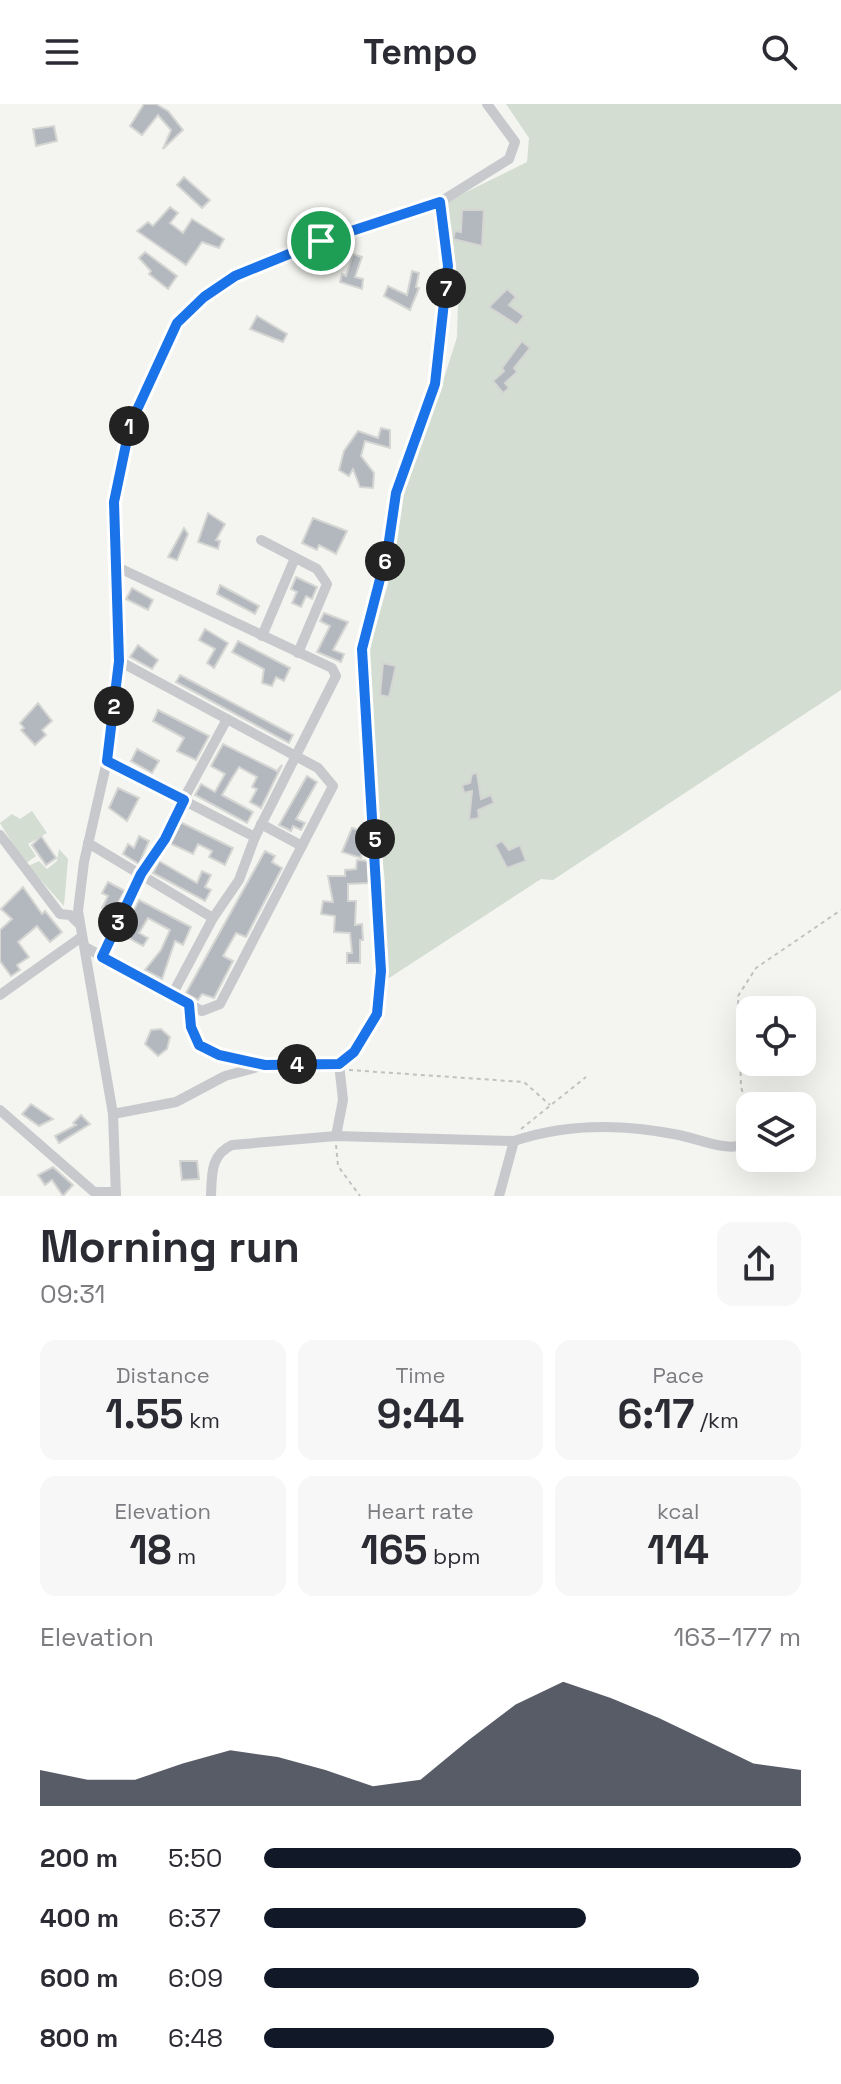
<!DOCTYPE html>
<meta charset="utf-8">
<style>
body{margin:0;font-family:"Space Grotesk",sans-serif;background:#f7f7f7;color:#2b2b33;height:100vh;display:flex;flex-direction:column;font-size:30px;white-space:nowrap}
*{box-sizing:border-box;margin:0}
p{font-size:26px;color:#7c7c81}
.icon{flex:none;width:44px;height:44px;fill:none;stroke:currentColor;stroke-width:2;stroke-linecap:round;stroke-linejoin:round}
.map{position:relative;height:1092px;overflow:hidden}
.side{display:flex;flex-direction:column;background:#fff;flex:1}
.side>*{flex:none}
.controls{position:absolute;left:736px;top:892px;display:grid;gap:16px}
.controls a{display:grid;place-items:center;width:80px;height:80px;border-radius:16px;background:#fff;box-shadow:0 8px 32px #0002;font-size:40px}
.pin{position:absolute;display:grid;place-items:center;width:68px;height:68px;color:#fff;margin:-34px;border:4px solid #fff;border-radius:50%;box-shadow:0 2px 8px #0007}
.km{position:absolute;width:40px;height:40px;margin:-20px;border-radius:50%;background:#222;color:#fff;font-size:22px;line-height:40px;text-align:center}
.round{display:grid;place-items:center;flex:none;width:84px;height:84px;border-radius:16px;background:#f7f7f7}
.head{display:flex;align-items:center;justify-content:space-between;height:136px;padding:0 40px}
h1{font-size:44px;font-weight:600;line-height:60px}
.metrics{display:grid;grid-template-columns:repeat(3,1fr);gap:12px;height:136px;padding:8px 40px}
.metrics div{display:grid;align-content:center;border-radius:16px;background:#f7f7f7;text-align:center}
.metrics b{font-size:40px;font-weight:600}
.metrics small{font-size:22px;font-weight:400}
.metrics p{font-size:22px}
.chart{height:224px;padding:16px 40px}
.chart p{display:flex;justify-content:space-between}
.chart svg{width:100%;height:144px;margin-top:8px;fill:#111827;opacity:.7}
ul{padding:0 40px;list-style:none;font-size:26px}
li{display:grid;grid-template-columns:128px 96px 1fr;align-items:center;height:60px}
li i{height:20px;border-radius:10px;background:#111827}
header{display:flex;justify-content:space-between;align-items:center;height:104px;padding:0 40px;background:#fff;font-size:36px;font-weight:600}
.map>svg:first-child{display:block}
.green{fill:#d3ddd1}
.building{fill:#b3b8be;stroke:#d5d6d3;stroke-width:2}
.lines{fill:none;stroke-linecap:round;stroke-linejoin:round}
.path{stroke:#c0c1c3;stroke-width:2;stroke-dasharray:4 4;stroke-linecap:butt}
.minor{stroke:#c7c9cd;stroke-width:10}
.route-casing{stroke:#fff;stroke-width:16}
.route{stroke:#1a73e8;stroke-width:10}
</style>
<header><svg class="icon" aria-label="menu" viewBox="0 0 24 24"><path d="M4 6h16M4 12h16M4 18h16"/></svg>Tempo<svg class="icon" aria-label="search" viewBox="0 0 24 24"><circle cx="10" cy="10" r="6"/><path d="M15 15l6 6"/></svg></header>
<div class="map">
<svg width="841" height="1092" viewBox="0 0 841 1092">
<rect width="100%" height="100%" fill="#f4f5f0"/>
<g class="green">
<polygon points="506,0 841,0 841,586 553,776 541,775 386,876 385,779 372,648 368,548 388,480 405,374 441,284 457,233 458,200 444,99 527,58 529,34"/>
<polygon points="32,707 47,729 28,740 36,752 25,760 0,719 12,710 20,715"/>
<polygon points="59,745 68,755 64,802 28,762 39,757 47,765 57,757"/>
</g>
<g class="building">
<polygon points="144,0 156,0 168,7 183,26 163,45 171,26 158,11 142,31 130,22"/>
<polygon points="54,22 57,37 36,42 33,25"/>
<polygon points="184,73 210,96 202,104 177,81"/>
<polygon points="170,103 178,109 170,119 183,129 192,115 224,135 219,144 202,138 186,161 137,127 148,118 153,122"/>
<polygon points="462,106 484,106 482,142 453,135 455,127 461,128"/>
<polygon points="145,148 177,172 168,185 149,170 151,167 139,154"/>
<polygon points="353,150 362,153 355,173 363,175 362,185 340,178 342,170 346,172"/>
<polygon points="412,167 419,169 416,183 419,184 410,206 384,192 388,182 407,191"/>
<polygon points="507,185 516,193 509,201 524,212 517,221 489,203"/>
<polygon points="257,212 287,230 283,238 250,225"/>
<polygon points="522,237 530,244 514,264 517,268 505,279 509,284 503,289 493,277 504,267 502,264"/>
<polygon points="381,324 390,326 390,344 365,337 361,352 374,369 373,384 360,383 353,365 349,372 339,366 344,347 358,327 378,334"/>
<polygon points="208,409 225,420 216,436 220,437 218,445 198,438"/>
<polygon points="313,414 347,427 336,450 319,441 317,446 302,439"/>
<polygon points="184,424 188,430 177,456 168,453"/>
<polygon points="296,473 317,483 312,495 306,492 301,503 292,499 297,488 291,485"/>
<polygon points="220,481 259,502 255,510 217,490"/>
<polygon points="132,484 153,496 148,506 126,495"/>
<polygon points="324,509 348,518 333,546 344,550 341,558 317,548 330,522 320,517"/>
<polygon points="205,525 228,539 214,564 207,559 215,545 199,536"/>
<polygon points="238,537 290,564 284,577 276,573 272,582 262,579 264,565 232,548"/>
<polygon points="138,541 158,556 152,565 130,553"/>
<polygon points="383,559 396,562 389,593 380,591"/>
<polygon points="180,571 293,631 289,639 176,578"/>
<polygon points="38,599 52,617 42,626 46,631 35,641 21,626 24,624 20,619"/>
<polygon points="158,606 209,632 196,656 177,647 184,634 153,617"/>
<polygon points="223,640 277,667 282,661 261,704 250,698 257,685 252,683 257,673 239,663 232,674 222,691 253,708 247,719 195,691 201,680 215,688 225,670 211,662"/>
<polygon points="137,645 159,657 152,669 131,657"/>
<polygon points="477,669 481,695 491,691 494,699 478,706 479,714 469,716 472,687 464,689 462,681 470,679 472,670"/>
<polygon points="307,672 317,678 296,715 305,719 301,726 293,722 291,727 279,721"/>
<polygon points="118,684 139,694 127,717 109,704"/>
<polygon points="180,718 233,744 225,761 209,753 212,747 198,740 193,750 169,739"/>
<polygon points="352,724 366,728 361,754 342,748"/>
<polygon points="41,732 56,754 46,761 32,741"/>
<polygon points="139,732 149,737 139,760 123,750 128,740 134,744"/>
<polygon points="502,737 509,746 520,741 526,757 507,764 495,741"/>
<polygon points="265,747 275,752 272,758 282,764 246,833 236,829 223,852 233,857 214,894 202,890 198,896 186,889"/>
<polygon points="357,756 368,757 369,779 348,780 348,797 356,797 355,821 362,820 363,836 360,836 360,859 347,859 347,849 352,849 350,829 334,828 335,812 321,810 323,797 333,798 328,772 345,772 345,766 356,765"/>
<polygon points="159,757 197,779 202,767 211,771 205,783 211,786 205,797 153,769"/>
<polygon points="108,778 125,787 112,808 102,804 108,792 102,789"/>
<polygon points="23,783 42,810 45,807 62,828 50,838 37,822 18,838 29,853 17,861 20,866 11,872 0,857 0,826 12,815 1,805"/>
<polygon points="139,796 191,823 183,841 175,837 162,875 145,866 161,846 170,826 148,814 139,829 148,834 143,842 127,833 135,818 129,815"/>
<polygon points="161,925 170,933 167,945 158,952 145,940 151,926"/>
<polygon points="31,1000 53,1015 39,1022 22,1010"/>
<polygon points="81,1011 90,1020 59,1039 55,1032 76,1021 73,1019"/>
<polygon points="180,1057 197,1057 199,1075 182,1076"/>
<polygon points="53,1063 73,1081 63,1092 52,1076 45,1081 38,1071"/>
</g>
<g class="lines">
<g class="path">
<polyline points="190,913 199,941 244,957"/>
<polyline points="349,966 524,978 550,1001"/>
<polyline points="750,1019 741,982 738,892 756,864 841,806"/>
<polyline points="521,1025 586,973"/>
<polyline points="336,1041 338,1062 360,1092"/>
</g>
<g class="minor">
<polyline points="261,436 317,465 327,480 298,549"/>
<polyline points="262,532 295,454"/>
<polyline points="119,557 318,664 333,682 220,900 202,907 172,891"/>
<polyline points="107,657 255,733"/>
<polyline points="261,720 302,742"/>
<polyline points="0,731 60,810 70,811 78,819"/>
<polyline points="88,739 213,814"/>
<polyline points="85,843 172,891 213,814 239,776 255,733 336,572 332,564 117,463"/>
<path d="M 102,853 C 140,771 185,694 227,615"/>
<polyline points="0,891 80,834"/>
<polyline points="0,1006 94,1088 115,1088"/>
<polyline points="113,1010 176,998 225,972 265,961 339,960 354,948 377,910 381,867 376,752 362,545 388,444 396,389 435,280 448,162 440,98"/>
<polyline points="336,1032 343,996 339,960"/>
<polyline points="116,1092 113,1010 78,807 84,758 107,657 115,595 119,507 114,398 130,321 177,219 204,193 235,172 321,137 440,98 509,55 515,38 487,0"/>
<path d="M 211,1092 C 212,1071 210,1051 232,1041 L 336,1032 L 514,1037"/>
<path d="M 499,1092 L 514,1037 C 567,1019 625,1020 679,1031 C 700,1035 732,1051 750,1037"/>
</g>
</g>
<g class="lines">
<g class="route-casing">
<polygon id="route" points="440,98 448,162 435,280 396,389 388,444 362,545 381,867 377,910 354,948 339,960 265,961 219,951 199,941 191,923 189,900 102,853 141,770 165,735 184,696 107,657 119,557 114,398 130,321 177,219 204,193 235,172 321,137"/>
</g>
<use href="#route" class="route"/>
</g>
</svg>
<div class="controls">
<a><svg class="icon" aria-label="locate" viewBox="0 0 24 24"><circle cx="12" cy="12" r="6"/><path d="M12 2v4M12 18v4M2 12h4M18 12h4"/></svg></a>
<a><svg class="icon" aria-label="layers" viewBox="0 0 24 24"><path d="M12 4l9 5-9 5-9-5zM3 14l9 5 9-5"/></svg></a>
</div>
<div class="pin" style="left:321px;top:137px;background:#1e9e55"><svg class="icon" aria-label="arrive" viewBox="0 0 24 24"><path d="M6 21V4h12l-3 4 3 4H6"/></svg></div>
<b class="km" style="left:129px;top:322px">1</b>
<b class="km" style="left:114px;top:602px">2</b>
<b class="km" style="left:118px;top:818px">3</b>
<b class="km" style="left:297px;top:960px">4</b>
<b class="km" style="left:375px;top:735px">5</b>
<b class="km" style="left:385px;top:457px">6</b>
<b class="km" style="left:446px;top:184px">7</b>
</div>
<section class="side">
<div class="head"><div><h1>Morning run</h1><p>09:31</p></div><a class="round"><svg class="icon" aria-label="share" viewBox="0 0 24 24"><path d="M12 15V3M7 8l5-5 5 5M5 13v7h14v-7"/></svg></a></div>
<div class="metrics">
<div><p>Distance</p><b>1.55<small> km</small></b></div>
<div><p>Time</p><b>9:44</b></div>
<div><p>Pace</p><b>6:17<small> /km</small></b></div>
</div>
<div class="metrics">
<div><p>Elevation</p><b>18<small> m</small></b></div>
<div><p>Heart rate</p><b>165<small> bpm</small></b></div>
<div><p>kcal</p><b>114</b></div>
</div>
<div class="chart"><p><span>Elevation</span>163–177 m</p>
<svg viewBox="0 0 160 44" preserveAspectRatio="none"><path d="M0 44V33L10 36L20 36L30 31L40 27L50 29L60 33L70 38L80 36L90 24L100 13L110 6L120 11L130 17L140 24L150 31L160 33V44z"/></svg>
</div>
<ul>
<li><b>200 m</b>5:50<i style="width:100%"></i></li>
<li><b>400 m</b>6:37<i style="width:60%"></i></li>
<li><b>600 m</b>6:09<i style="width:81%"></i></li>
<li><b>800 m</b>6:48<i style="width:54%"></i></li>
</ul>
</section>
